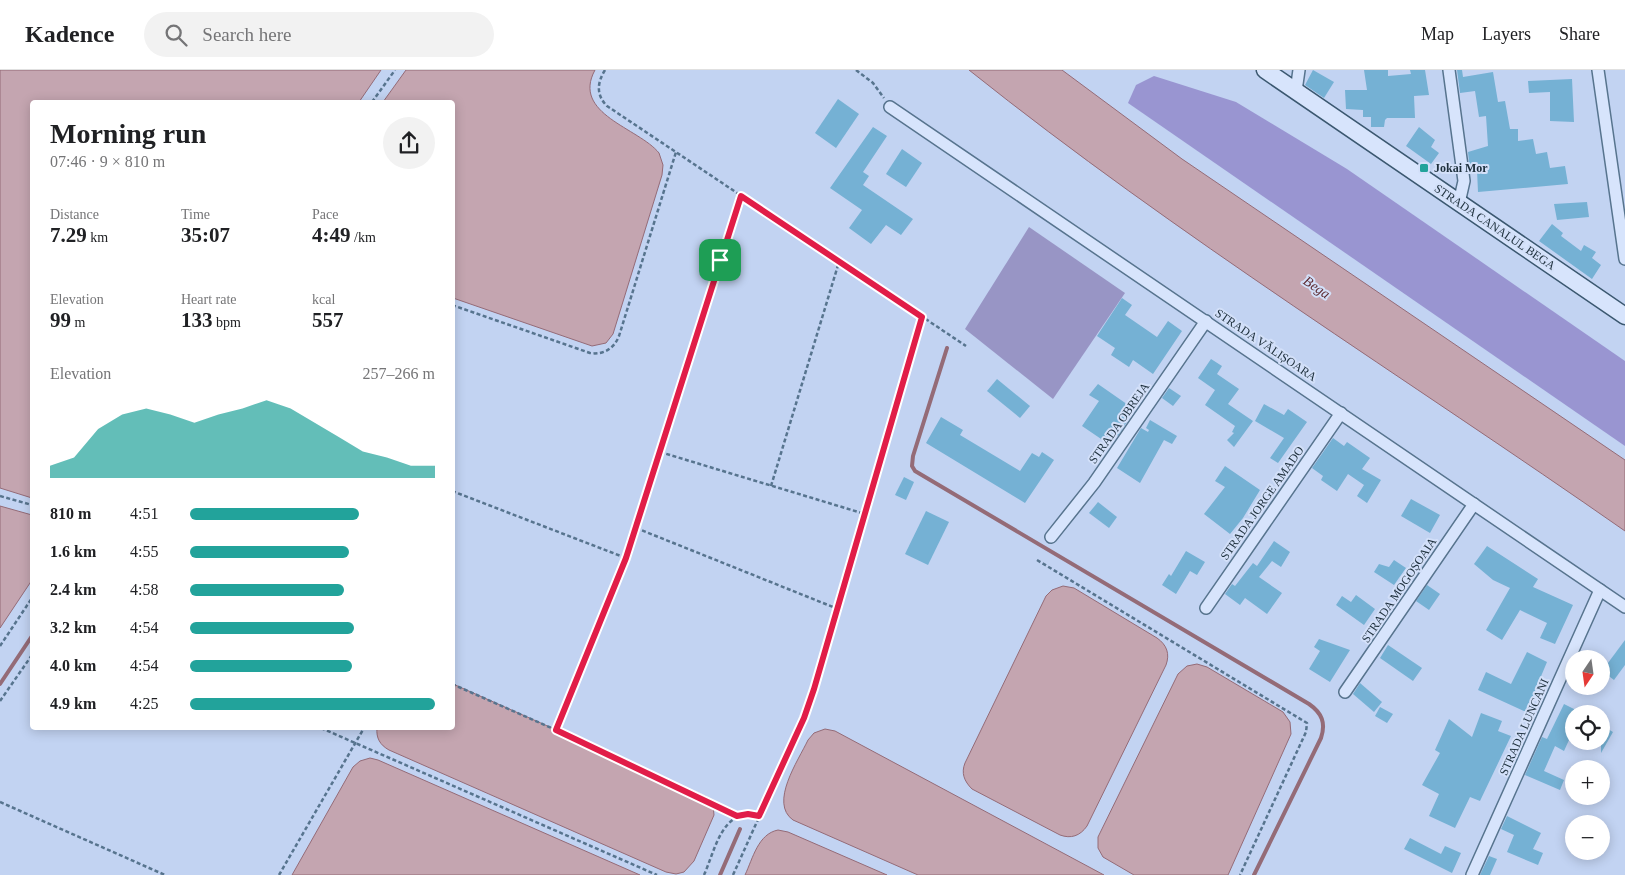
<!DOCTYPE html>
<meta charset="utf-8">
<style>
body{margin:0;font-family:Georgia,serif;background:#f2f2f2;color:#202124;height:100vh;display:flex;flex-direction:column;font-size:19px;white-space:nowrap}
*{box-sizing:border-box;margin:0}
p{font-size:16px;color:#757577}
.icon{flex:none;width:28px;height:28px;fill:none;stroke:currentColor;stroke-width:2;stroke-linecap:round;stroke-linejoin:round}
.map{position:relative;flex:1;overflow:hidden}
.sheet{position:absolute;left:30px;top:30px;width:425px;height:630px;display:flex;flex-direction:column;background:#fff;border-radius:5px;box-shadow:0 2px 12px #0003}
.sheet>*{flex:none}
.needle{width:32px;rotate:193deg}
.tools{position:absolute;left:1565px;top:580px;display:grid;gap:10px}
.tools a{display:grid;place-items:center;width:45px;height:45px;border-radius:50%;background:#fff;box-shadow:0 2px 12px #0003;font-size:25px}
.pin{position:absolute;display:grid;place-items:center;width:42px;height:42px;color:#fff;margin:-21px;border-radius:10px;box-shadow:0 2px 8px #0006}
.round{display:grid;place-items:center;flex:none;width:52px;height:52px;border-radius:26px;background:#f2f2f2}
.overview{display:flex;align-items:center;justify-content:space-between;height:85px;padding:0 20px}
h1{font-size:28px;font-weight:700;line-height:38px}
.figures{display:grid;grid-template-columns:repeat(3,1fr);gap:8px;height:85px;padding:5px 20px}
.figures div{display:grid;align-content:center}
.figures b{font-size:21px;font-weight:700}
.figures small{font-size:14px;font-weight:400}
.figures p{font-size:14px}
.chart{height:140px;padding:10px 20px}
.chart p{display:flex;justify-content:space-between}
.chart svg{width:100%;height:90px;margin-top:5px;fill:#22a39b;opacity:.7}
ul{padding:0 20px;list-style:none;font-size:16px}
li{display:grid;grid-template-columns:80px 60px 1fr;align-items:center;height:38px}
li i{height:12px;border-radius:6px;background:#22a39b}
header{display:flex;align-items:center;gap:30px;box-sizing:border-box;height:70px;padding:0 25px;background:#fff;border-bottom:1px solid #e0e0e0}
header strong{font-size:24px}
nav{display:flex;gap:28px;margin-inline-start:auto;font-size:18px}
.search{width:350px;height:45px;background:#f2f2f2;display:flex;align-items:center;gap:12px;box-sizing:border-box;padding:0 18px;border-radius:28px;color:#757577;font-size:19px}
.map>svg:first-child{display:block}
.green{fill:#9995d1}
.cemetery{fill:#9895c5}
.water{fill:#c4a5b0;stroke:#946b77}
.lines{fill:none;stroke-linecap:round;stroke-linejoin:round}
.stream{stroke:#946b77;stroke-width:4}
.building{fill:#75b1d4}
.street-casing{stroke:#57748e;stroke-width:14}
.secondary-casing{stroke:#3b5870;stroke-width:19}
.path{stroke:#57748e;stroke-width:2.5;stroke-dasharray:4 2.5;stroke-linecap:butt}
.street{stroke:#d7e4fc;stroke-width:11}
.secondary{stroke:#d7e4fc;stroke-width:16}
.route-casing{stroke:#fff;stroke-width:10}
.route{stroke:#e11d48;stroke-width:6}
.poi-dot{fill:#22a39b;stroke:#d3e0f9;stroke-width:2}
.labels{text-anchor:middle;stroke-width:4;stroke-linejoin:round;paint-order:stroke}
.poi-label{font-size:12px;font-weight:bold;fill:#1d2f3c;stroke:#d3e0f9;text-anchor:start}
.street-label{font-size:12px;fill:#1d2f3c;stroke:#d3e0f9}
.water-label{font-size:14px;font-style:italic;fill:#5e2b31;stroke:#d3e0f9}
</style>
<header>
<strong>Kadence</strong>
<div class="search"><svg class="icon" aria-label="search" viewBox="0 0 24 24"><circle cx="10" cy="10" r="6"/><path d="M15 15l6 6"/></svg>Search here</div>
<nav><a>Map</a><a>Layers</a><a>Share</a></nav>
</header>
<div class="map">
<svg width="1625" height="805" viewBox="0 0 1625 805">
<rect width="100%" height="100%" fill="#c2d3f2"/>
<polygon class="green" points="1154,6 1236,32 1347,99 1625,291 1625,376 1128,33 1136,15"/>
<polygon class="cemetery" points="1029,157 1125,223 1053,329 965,259"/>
<g class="water">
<polygon points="0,0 381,0 359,32 32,32 32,428 0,418"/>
<path d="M 406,0 L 595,0 C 571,44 639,58 659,83 L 663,95 L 662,105 L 613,264 L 606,273 L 592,276 L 453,228 L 452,32 L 383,32 Z"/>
<path d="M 969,0 L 1062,0 L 1182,89 L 1625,390 L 1625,461 C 1406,308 1178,167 969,0 Z"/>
<polygon points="0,436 32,445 32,510 0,558"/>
<path d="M 1063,516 L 1074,518 L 1157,568 C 1167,575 1170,584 1166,595 L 1087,756 C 1080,766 1071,769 1060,765 L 972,719 C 964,711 961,703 965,693 L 1046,526 L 1052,520 Z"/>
<polygon points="1197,594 1207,597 1283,642 1290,652 1291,664 1228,805 1134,805 1103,787 1098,778 1098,767 1178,604 1187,596"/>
<path d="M 453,614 L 707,727 L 713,735 L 714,745 L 694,791 L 684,802 L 676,804 L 666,802 L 389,680 C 380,675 376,668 377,658 L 452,658 Z"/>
<path d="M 825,659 L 835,661 L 1104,805 L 918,805 L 793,750 C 769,733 798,691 808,670 L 814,663 Z"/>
<polygon points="370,688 378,690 640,805 292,805 353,697 360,691"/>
<path d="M 778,760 L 788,762 L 887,805 L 745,805 C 753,788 758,764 778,760 Z"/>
</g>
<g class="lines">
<g class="stream">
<path d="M 947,278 L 913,386 L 912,396 L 915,401 L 1309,634 C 1322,643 1326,653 1321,668 L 1254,805"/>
<polyline points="0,614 32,566"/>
<polyline points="720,805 740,759"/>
</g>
</g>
<g class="building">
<polygon points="1313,0 1334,12 1324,28 1305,15"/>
<polygon points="1364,0 1388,0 1388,6 1411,4 1410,0 1425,0 1429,25 1414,26 1415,48 1387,48 1385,50 1384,57 1371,57 1371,47 1363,47 1363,40 1346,39 1345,20 1367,20"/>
<polygon points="1457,0 1462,0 1463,7 1493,2 1498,32 1505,31 1510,59 1518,59 1518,71 1533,69 1536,84 1547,82 1550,98 1565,96 1568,114 1478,122 1477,100 1470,101 1468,82 1488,76 1486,46 1479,47 1475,21 1460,23"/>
<polygon points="1572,9 1574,52 1550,51 1550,22 1529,23 1528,11"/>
<polygon points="838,29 859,44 836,78 815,63"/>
<polygon points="873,57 887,66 863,102 869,106 863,115 913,149 901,165 886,155 871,174 849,158 862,140 830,118"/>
<polygon points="1419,57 1435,70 1431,77 1439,83 1431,94 1406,76"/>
<polygon points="902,79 922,93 906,117 886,104"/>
<polygon points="1587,132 1589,147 1557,150 1554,134"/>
<polygon points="1552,154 1563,163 1561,166 1581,181 1584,175 1596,182 1592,188 1601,195 1592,209 1539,171"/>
<polygon points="1122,228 1132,235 1125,245 1157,267 1168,251 1182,261 1153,304 1133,290 1129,297 1111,285 1115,278 1097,266"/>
<polygon points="1211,289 1222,296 1217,304 1239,319 1228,334 1253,351 1234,377 1227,370 1234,363 1232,362 1235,356 1205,335 1215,320 1198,308"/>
<polygon points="997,309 1030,336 1020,348 987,321"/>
<polygon points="1098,314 1131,337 1124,347 1128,350 1118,366 1114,363 1107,373 1082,356 1099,331 1089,325"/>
<polygon points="1169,318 1181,326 1173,336 1162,328"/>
<polygon points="1264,334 1284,345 1288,339 1307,352 1278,393 1270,388 1284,368 1255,351"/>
<polygon points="941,347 963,360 960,365 1020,401 1032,383 1039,387 1042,382 1054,390 1025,433 926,373"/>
<polygon points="1150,350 1177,366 1172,374 1164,370 1140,413 1117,398 1141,358 1148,362 1149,360 1146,358"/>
<polygon points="1333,368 1344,376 1347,372 1370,388 1362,399 1381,410 1367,433 1357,426 1364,415 1348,404 1337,421 1321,410 1323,406 1312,398"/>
<polygon points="1225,396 1260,420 1243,448 1230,464 1204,444 1225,417 1215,411"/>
<polygon points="904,407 914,412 906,430 895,425"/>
<polygon points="1411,429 1440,445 1430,463 1401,446"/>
<polygon points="1098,432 1117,447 1109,458 1089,443"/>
<polygon points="926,441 949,452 928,495 905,484"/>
<polygon points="1274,471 1290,482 1281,497 1272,491 1259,507 1282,523 1267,544 1245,528 1240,535 1225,524 1232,514 1235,516 1253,493 1257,496"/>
<polygon points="1487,476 1538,509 1533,517 1573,535 1555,574 1540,568 1547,553 1520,540 1502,570 1486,560 1510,518 1493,510 1474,494"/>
<polygon points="1186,481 1205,492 1197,505 1190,501 1176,524 1162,515 1169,504 1171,506"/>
<polygon points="1394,490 1406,498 1394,515 1374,502 1379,494 1389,497"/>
<polygon points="1427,515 1440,524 1429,540 1416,531"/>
<polygon points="1356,525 1375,539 1364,555 1336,535 1342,526 1351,532"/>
<polygon points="1319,569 1350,580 1330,612 1309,599 1320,581 1314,577"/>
<polygon points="1625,570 1625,595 1614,610 1602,601"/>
<polygon points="1388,575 1422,598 1413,611 1380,588"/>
<polygon points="1527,582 1547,592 1526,642 1478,620 1486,602 1511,614"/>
<polygon points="1360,613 1382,632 1374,642 1353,624"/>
<polygon points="1564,634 1574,639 1574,659 1564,681 1555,676 1544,701 1564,710 1560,720 1525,705 1542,667 1547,669"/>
<polygon points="1380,637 1393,644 1387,653 1375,646"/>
<polygon points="1481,643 1502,651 1498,661 1511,666 1480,731 1470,727 1455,758 1429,746 1439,724 1422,715 1440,683 1435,680 1449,649 1472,667"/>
<polygon points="1601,655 1613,662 1601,683"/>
<polygon points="1507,746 1541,763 1533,779 1543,783 1538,795 1507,782 1514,765 1501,759"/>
<polygon points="1410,768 1441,784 1445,776 1461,783 1452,803 1404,779"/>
<polygon points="1489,786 1497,789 1490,805 1480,805"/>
</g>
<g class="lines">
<g class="street-casing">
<g id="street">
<polyline points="1449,0 1464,111 1459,133"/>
<polyline points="1598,0 1625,189"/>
<polyline points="1296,21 1299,0"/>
<polyline points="890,37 1625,537"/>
<polyline points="1051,467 1094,413 1206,251"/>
<polyline points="1206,538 1341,343"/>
<polyline points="1345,622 1474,434"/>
<polyline points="1472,805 1600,520"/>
</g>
</g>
<g class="secondary-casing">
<polyline id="secondary" points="1265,0 1625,246"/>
</g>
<g class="path">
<path d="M 605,0 C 597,13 596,25 607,36 L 966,276"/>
<polyline points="856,0 873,13 884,28"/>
<polyline points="372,32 395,0"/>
<path d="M 452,235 L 590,283 C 603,285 614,279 619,266 L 676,82"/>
<polyline points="660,382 865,444 922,247"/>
<polyline points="771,416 839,192"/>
<polyline points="452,421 626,488 556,660 737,746"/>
<polyline points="0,426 32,435"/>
<polyline points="636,458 838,539"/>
<polyline points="626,488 741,126"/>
<polyline points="1037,490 1307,653 1306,662 1240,805"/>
<polyline points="0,576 32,528"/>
<polyline points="452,614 556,660"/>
<polyline points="0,631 32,585"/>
<polyline points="321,658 657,805"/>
<polyline points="0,732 165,805"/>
<polyline points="279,805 364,658"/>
<path d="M 704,805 C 716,778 722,737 759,746"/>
<polyline points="733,805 809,636 865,444"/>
</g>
<use href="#street" class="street"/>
<use href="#secondary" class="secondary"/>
</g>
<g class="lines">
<g class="route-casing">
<polygon id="route" points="741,126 922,247 814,619 804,648 759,746 748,744 737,746 556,660 626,488"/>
</g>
<use href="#route" class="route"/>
</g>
<rect class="poi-dot" x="1419" y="93" width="10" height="10" rx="2.5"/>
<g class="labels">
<g class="poi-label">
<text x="1434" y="102">Jokai Mor</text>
</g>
<g class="street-label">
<text transform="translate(1495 157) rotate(34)" y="4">STRADA CANALUL BEGA</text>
<text transform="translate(1266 275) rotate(34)" y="4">STRADA VĂLIȘOARA</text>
<text transform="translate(1119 353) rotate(-55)" y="4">STRADA OBREJA</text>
<text transform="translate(1262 433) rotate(-55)" y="4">STRADA JORGE AMADO</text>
<text transform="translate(1399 520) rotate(-56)" y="4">STRADA MOGOȘOAIA</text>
<text transform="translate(1524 657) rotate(-66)" y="4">STRADA LUNCANI</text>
</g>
<g class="water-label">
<text transform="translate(1317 217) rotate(34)" y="5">Bega</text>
</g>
</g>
</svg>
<div class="tools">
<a><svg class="needle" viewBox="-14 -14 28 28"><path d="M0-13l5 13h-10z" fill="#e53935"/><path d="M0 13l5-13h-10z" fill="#757577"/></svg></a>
<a><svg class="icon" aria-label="locate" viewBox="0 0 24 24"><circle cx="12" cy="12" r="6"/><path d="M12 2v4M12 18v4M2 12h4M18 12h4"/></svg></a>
<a>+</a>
<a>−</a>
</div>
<div class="pin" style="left:720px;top:190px;background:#1e9e55"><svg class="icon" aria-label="arrive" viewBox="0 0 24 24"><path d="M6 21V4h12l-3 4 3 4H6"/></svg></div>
<section class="sheet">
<div class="overview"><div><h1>Morning run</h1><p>07:46 · 9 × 810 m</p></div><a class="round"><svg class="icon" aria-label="share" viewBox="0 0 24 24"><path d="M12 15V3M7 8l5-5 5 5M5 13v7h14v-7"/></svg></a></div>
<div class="figures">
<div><p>Distance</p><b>7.29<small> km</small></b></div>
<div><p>Time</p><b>35:07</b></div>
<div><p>Pace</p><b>4:49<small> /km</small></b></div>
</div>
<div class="figures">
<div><p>Elevation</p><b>99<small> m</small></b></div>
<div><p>Heart rate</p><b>133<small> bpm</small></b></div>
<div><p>kcal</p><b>557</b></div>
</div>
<div class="chart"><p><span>Elevation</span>257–266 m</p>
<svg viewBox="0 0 160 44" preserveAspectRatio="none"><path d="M0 44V38L10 34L20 20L30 13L40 10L50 13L60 17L70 13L80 10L90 6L100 10L110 17L120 24L130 31L140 34L150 38L160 38V44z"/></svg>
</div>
<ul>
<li><b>810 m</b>4:51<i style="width:69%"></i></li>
<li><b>1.6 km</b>4:55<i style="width:65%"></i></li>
<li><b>2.4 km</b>4:58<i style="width:63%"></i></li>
<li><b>3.2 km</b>4:54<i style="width:67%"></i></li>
<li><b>4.0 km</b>4:54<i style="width:66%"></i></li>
<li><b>4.9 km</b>4:25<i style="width:100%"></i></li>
</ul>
</section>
</div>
